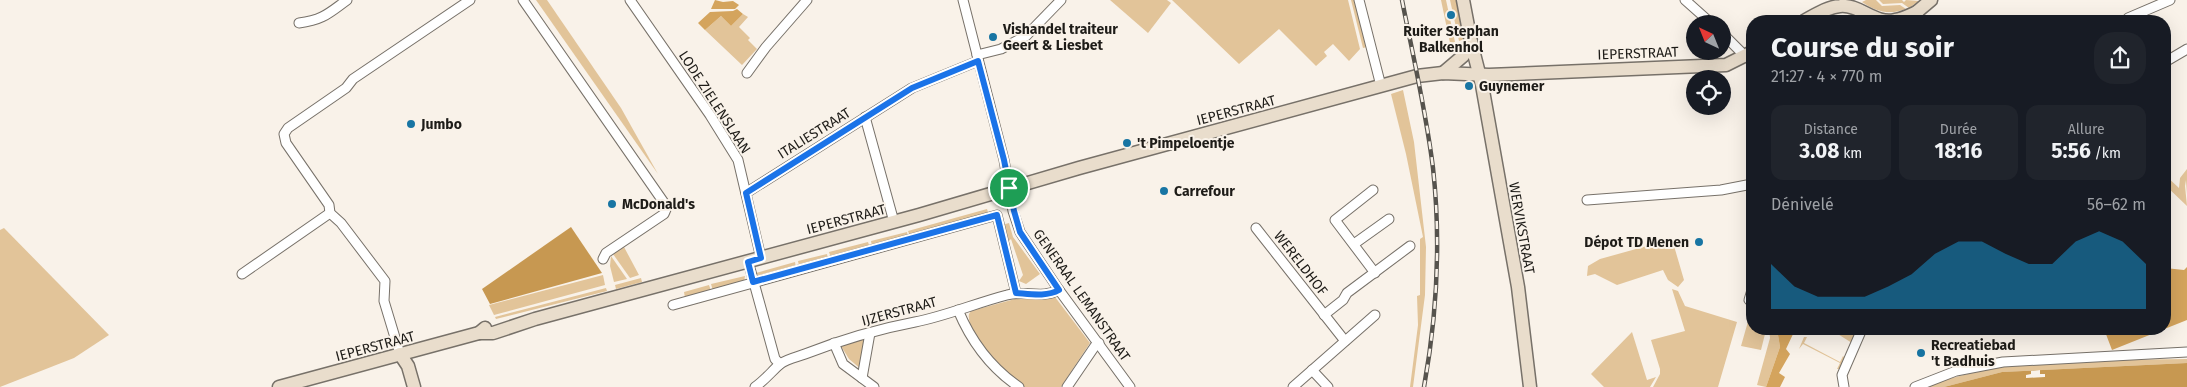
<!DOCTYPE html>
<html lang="fr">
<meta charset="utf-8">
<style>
body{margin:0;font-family:"Fira Sans",sans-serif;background:#20242c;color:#f1f3f6;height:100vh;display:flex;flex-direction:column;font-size:19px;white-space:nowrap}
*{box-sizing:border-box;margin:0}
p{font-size:16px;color:#9ea1a6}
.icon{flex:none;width:28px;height:28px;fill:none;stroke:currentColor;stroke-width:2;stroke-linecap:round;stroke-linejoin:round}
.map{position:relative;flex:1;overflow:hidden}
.panel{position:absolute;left:1746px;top:15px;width:425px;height:320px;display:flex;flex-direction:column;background:#171b24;border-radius:20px;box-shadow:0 5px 20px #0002}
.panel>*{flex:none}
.needle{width:32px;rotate:317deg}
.tools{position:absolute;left:1686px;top:15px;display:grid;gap:10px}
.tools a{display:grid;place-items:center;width:45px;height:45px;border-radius:50%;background:#171b24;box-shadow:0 5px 20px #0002;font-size:25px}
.pin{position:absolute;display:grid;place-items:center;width:42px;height:42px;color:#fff;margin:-21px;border:2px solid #fff;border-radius:50%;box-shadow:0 1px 5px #0007}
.round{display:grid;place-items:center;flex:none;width:52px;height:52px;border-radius:20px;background:#20242c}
.summary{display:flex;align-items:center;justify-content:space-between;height:85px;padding:0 25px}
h1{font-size:28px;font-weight:700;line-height:38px}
.figures{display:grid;grid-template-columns:repeat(3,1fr);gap:8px;height:85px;padding:5px 25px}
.figures div{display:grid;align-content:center;border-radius:12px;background:#20242c;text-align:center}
.figures b{font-size:21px;font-weight:700}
.figures small{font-size:14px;font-weight:400}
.figures p{font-size:14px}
.chart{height:140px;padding:10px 25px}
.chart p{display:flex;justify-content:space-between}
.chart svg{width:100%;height:90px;margin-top:5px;fill:#1875a3;opacity:.7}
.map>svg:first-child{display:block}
.green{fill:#e2c499}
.forest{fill:#d4a45d}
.water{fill:#c79851}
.pier{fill:#f9f2e9}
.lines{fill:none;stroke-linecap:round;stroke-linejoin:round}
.street-casing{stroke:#777169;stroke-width:11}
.secondary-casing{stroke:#777169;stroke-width:15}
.street{stroke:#fff;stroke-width:9}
.secondary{stroke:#e9ddcc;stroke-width:12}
.rail-casing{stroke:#56534d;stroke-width:4.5}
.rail{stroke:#f9f2e9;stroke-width:2.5;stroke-dasharray:8;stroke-linecap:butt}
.route-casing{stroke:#fff;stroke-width:10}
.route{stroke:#1a73e8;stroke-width:6}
.poi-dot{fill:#1875a3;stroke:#f9f2e9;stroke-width:2}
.labels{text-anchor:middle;stroke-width:4;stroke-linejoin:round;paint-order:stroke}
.poi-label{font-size:14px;font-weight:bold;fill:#1e1c18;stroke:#f9f2e9;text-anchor:start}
.street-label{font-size:14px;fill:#1e1c18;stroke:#f9f2e9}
</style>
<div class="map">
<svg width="2187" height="387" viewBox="0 0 2187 387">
<rect width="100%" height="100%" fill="#f9f2e9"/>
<g class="green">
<polygon points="536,0 547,0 621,108 658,174"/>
<polygon points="1110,0 1167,0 1171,3 1148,33"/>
<polygon points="1172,0 1348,0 1360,49 1349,61 1333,44 1324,52 1327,56 1316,66 1279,29 1239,64"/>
<polygon points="1351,0 1355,0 1367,47 1363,48"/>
<polygon points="1441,0 1446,0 1455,42 1450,43"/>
<polygon points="1450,0 1456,0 1465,39 1459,41"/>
<path d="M 1866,0 L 1876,0 L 1882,6 L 1900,5 L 1906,9 C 1890,15 1876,12 1862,2 Z"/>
<polygon points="1879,0 1902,0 1904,2 1906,0 1919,1 1909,8 1902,3 1883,4"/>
<polygon points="743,14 748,17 739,27 750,38 748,40 757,49 742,65 705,30 721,16 731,26"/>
<polygon points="1403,90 1414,142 1426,247 1425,295 1413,387 1410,387 1418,325 1417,296 1420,295 1420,239 1423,237 1406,154 1391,94"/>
<polygon points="2187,169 2187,194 2186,180 2185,186 2187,206 2165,185 2165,175 2179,188 2180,178"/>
<polygon points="987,209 989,215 910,236 908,231"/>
<polygon points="1009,223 1013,237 1040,274 1026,284 1019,281 1023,275 1011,239 1007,243 1002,225"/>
<polygon points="4,228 109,335 74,358 0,387 0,230"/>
<polygon points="907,232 908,237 872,247 871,241"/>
<polygon points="1672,239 1684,280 1678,287 1668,280 1663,270 1617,285 1595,274 1587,276 1588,266 1600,259"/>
<polygon points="868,242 870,248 831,258 829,252"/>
<polygon points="624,247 639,275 630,278 613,254"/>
<polygon points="827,254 828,259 799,266 798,261"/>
<polygon points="611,256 627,279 614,282 610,266"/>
<polygon points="795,262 796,268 761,277 756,273"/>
<polygon points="603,275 605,285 494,315 489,305"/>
<polygon points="745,276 744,282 713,291 711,284"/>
<polygon points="641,278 642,282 616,289 615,285"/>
<polygon points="709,285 711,291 685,298 684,292"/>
<polygon points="606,288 607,291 496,319 495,317"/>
<polygon points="1672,289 1678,291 1685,306 1737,322 1718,387 1653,387 1660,374 1660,369 1651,340 1685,331"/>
<path d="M 1027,297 L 1055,297 L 1090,343 L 1061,387 C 1052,387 1030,387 1022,387 C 1007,382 965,330 969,314 L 971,311 L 1015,299 Z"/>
<polygon points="1749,318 1752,319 1752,329 1763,329 1765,334 1761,350 1741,346"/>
<polygon points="1769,329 1777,329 1780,347 1766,387 1757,385 1770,338"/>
<polygon points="1834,329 1849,329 1856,334 1852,343 1833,331"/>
<polygon points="1632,332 1647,380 1656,377 1650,387 1604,387 1591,374"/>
<polygon points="1804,337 1807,337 1804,343 1840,362 1843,356 1845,358 1840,369 1837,369 1840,363 1803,344 1799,349"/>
<polygon points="867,338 862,370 849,359 841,346"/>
<path d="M 2187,359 L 2187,363 L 2002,372 L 1944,387 L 1926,387 C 2008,355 2100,361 2187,359 Z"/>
</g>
<g class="forest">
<polygon points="715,0 723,2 733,1 739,5 735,9 711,9"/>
<polygon points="737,9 743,14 731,26 721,16 705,30 698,23 710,12 733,11"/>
<polygon points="2187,267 2187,320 2112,350 2104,329 2165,329 2165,268 2184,270"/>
<polygon points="1777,329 1799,329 1794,332 1786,349 1790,354 1779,373 1785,377 1780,387 1766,387 1780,347"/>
</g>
<g class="water">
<polygon points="571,227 602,273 490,304 482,289"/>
<polygon points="2187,363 2187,387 1944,387 2002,372"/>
</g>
<polygon class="pier" points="2040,370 2040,374 2045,374 2045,377 2026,378 2026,375 2031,374 2031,371"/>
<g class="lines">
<g class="street-casing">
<g id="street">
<polyline points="523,0 667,207 664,214 606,253 603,259"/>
<polyline points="630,0 710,115 738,160 761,258"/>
<polyline points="963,0 1004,160 1013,211 1020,232 1059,290 1130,387"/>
<polyline points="1359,0 1381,86"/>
<polyline points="1685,0 1712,24"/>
<polyline points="2128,18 2170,0"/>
<path d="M 299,23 C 323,20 329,13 347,0"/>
<polyline points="1722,33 1746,57"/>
<polyline points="977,55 1001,49 1026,36 1061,0"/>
<polyline points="2165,62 2187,49"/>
<polyline points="747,73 766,47 807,0"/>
<polyline points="865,117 894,222"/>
<polyline points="1373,190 1335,220 1375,273"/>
<polyline points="746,193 912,88 978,61"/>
<polyline points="1587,200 1721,190 1752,184"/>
<polyline points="1256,228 1345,341"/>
<polyline points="1354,244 1389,219"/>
<polyline points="748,261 775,359 780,364"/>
<polyline points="242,274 330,213"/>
<polyline points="1749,300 1752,290"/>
<polyline points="673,305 997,215 1016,293"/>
<path d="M 958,310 C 971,341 991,368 1019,387"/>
<polyline points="1324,315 1343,300 1347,293 1410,246"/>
<polyline points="834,343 843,364 874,387"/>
<polyline points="400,354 384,301 385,281 341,223 330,213 329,205 286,143 284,134 288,128 346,88 353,79 470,0"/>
<polyline points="1312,370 1328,387"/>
<polyline points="862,378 870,333"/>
<path d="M 755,387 C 765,380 772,371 780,364 C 787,359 797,357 805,354 C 841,340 878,329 915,322 C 946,316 976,303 1007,295 C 1024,290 1043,299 1059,290"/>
<polyline points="1067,387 1095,346 1099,343"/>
<polyline points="1293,387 1375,315"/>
<polyline points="1844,387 1842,375 1862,329"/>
<polyline points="1915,387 1956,371 2003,362 2187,352"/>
</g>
</g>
<g class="secondary-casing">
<g id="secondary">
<polyline points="1463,0 1471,42 1482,85 1518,287 1530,387"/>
<polyline points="1912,16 1931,0"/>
<path d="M 1804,21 C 1815,15 1827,7 1840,6 C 1860,4 1875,25 1895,20 C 1903,19 1910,15 1917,12"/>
<polyline points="1443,73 1463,56 1471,42"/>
<polyline points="479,333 493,333 535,319 919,215 1079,168 1417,76 1443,73 1489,75 1726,65 1752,52"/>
<polyline points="400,354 408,366 414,387"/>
<polyline points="279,387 479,333 485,328"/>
</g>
</g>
<use href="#street" class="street"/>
<use href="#secondary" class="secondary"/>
<g class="rail-casing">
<path id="rail" d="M 1402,0 C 1413,56 1426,111 1433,168 C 1441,241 1437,315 1424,387"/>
</g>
<use href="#rail" class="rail"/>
</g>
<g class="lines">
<g class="route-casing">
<path id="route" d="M 978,61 L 1004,160 L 1014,211 L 1020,232 L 1059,290 C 1047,297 1030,294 1016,293 L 997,215 L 753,282 L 748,262 L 761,258 L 746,193 L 912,88 Z"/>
</g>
<use href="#route" class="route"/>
</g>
<g class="poi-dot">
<circle cx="1451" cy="15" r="5"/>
<circle cx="993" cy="37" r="5"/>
<circle cx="1469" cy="86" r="5"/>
<circle cx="411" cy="124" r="5"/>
<circle cx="1127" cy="143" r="5"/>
<circle cx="1164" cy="191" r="5"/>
<circle cx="612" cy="204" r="5"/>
<circle cx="1699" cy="242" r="5"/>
<circle cx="1921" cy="353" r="5"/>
</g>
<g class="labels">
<g class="poi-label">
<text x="1003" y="34">Vishandel traiteur<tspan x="1003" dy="16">Geert &amp; Liesbet</tspan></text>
<text x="1451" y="36" text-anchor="middle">Ruiter Stephan<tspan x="1451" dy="16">Balkenhol</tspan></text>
<text x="1479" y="91">Guynemer</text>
<text x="421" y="129">Jumbo</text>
<text x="1137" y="148">'t Pimpeloentje</text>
<text x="1174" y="196">Carrefour</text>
<text x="622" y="209">McDonald's</text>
<text x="1689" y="247" text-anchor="end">Dépot TD Menen</text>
<text x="1931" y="350">Recreatiebad<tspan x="1931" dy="16">'t Badhuis</tspan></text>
</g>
<g class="street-label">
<text transform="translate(1638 53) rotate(-2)" y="5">IEPERSTRAAT</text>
<text transform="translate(715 102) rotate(57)" y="5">LODE ZIELENSLAAN</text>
<text transform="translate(1236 110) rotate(-15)" y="5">IEPERSTRAAT</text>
<text transform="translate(814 133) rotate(-32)" y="5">ITALIESTRAAT</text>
<text transform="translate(846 219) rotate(-15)" y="5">IEPERSTRAAT</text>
<text transform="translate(1522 228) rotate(80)" y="5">WERVIKSTRAAT</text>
<text transform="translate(1301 263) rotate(52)" y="5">WERELDHOF</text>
<text transform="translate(1082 295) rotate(55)" y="5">GENERAAL LEMANSTRAAT</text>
<text transform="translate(899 311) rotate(-15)" y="5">IJZERSTRAAT</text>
<text transform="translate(375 346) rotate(-15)" y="5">IEPERSTRAAT</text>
</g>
</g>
</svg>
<div class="tools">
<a><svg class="needle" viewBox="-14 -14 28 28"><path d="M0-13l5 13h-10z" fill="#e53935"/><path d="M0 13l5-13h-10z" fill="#9ea1a6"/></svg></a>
<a><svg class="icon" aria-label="locate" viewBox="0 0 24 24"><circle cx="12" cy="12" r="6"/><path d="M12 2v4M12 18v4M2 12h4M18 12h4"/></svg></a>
</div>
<div class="pin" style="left:1009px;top:188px;background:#1e9e55"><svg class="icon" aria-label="arrive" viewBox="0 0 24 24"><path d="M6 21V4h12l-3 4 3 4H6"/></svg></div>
<section class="panel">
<div class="summary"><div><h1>Course du soir</h1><p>21:27 · 4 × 770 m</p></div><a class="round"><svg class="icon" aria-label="share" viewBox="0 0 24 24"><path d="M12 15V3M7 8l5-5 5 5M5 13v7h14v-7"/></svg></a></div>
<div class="figures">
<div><p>Distance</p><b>3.08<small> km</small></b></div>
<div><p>Durée</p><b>18:16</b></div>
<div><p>Allure</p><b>5:56<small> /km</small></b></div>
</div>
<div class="chart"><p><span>Dénivelé</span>56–62 m</p>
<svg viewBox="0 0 160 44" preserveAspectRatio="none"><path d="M0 44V22L10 33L20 38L30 38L40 38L50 33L60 27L70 17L80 11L90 11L100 17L110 22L120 22L130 11L140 6L150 11L160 22V44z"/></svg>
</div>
</section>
</div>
